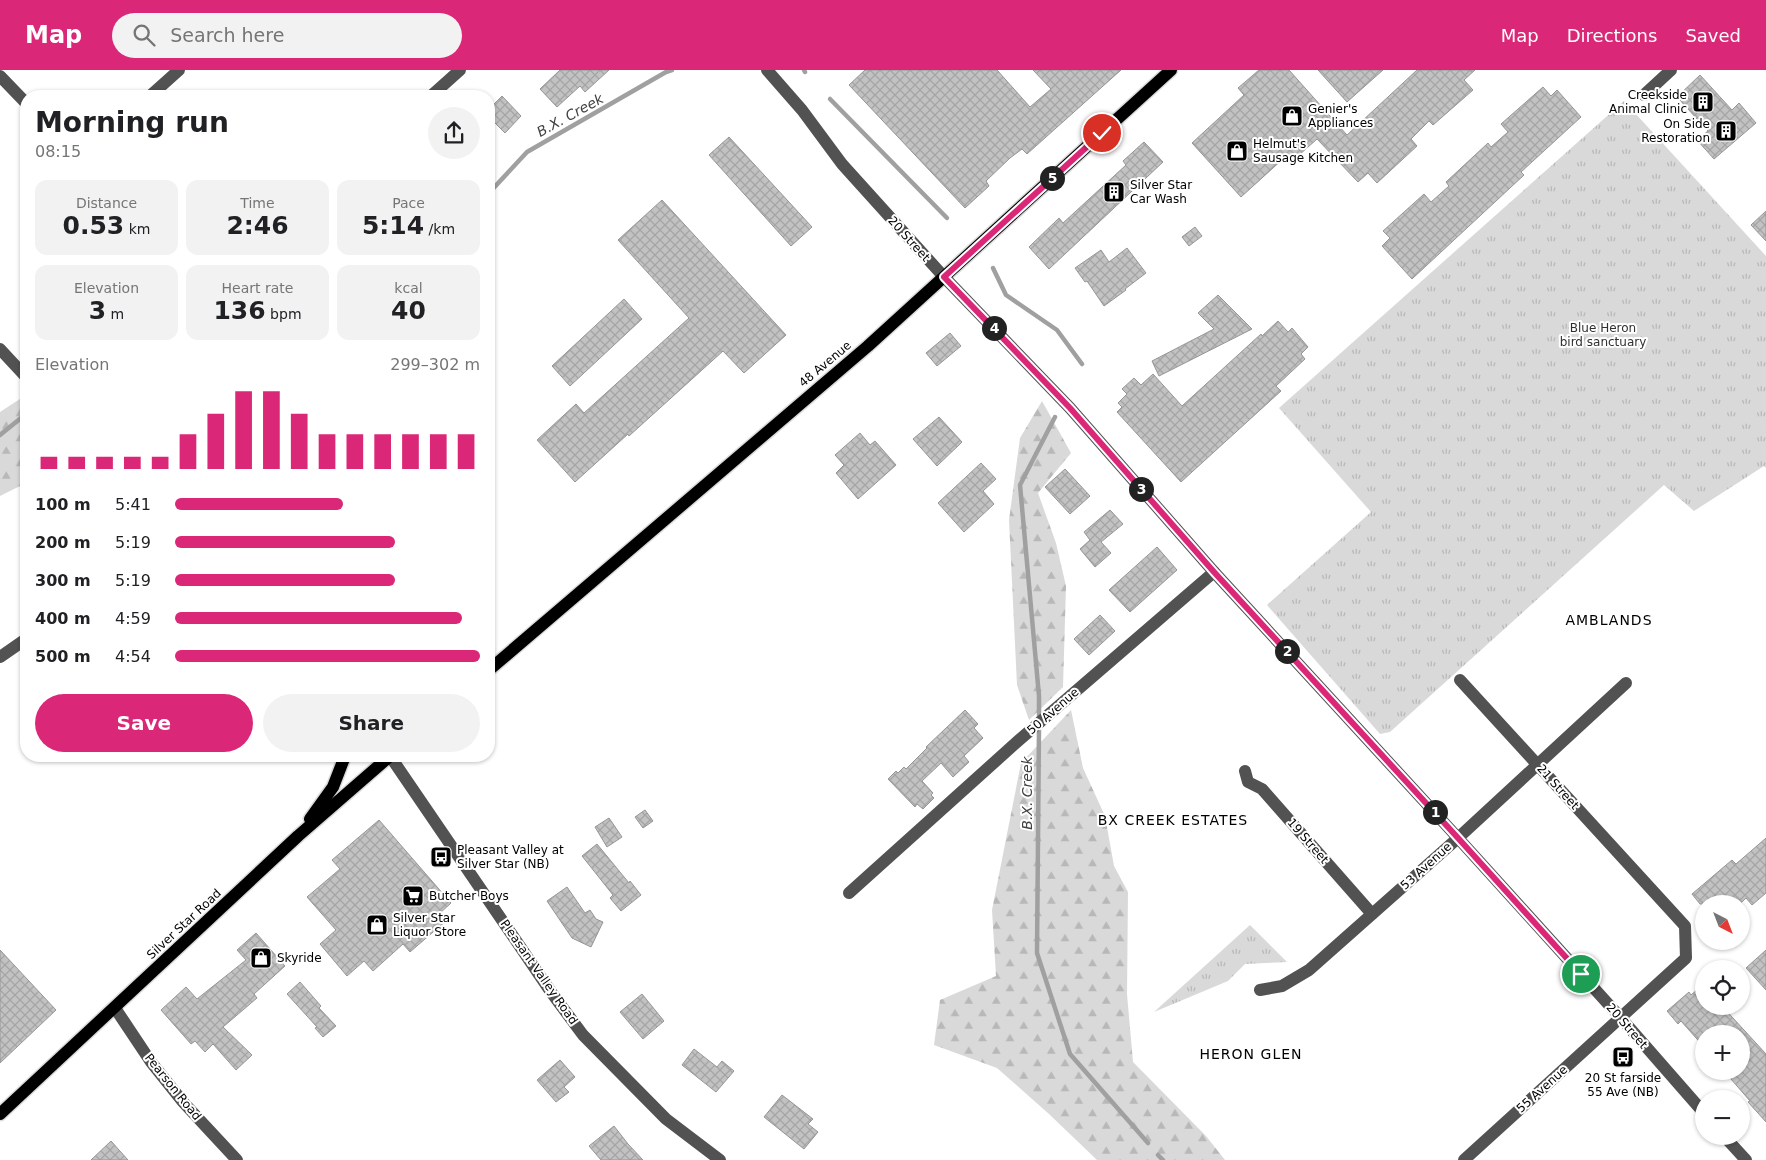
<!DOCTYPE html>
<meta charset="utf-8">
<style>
body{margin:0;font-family:"DejaVu Sans",sans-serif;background:#f2f2f2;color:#202124;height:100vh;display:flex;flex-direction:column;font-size:19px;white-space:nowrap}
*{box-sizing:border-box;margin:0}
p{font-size:16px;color:#757577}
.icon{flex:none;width:28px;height:28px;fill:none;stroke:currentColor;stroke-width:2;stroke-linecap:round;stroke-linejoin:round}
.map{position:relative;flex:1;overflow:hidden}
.side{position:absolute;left:20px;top:20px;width:475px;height:672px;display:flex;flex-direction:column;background:#fff;border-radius:20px;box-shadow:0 1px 4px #0004}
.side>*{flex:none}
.needle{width:32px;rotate:138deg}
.buttons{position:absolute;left:1695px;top:825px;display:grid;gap:10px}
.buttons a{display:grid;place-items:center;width:55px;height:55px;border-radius:50%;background:#fff;box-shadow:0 1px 4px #0004;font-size:25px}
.pin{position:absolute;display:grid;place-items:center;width:42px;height:42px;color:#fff;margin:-21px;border:2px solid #fff;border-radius:50%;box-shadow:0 1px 5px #0007}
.km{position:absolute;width:25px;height:25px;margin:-12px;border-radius:50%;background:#222;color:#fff;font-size:14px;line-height:25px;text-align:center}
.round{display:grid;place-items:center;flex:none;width:52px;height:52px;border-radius:26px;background:#f2f2f2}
.summary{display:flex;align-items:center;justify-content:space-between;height:85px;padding:0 15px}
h1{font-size:28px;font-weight:700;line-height:38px}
.stats{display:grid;grid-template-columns:repeat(3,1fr);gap:8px;height:85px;padding:5px 15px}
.stats div{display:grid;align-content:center;border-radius:12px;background:#f2f2f2;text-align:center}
.stats b{font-size:25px;font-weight:700}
.stats small{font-size:14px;font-weight:400}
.stats p{font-size:14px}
.chart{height:140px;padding:10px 15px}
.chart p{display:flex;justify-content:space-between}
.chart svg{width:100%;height:90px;margin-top:5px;stroke:#db2777;stroke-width:6}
.primary-button{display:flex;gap:10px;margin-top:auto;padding:10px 15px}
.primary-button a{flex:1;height:58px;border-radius:30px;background:#db2777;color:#fff;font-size:20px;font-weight:700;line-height:58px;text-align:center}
.primary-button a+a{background:#f2f2f2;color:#202124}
ul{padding:0 15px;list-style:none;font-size:16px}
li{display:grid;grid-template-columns:80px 60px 1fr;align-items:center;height:38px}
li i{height:12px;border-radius:6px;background:#db2777}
header{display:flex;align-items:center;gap:30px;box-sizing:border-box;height:70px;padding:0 25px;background:#db2777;color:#fff}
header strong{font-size:24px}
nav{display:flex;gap:28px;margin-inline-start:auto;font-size:18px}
.search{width:350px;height:45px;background:#f2f2f2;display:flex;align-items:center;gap:12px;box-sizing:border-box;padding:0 18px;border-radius:28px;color:#757577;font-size:19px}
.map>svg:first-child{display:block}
.grass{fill:url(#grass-tufts)}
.forest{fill:url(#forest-firs)}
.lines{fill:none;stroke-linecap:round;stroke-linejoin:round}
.stream{stroke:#a0a0a0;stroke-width:4.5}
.building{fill:url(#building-cross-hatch);stroke:#969696}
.major-casing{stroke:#dbdbdb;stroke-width:15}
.minor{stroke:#525252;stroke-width:12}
.major{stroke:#000;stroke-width:12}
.route-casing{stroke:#fff;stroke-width:10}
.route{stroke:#db2777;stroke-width:6}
.labels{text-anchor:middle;stroke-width:4;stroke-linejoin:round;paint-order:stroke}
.poi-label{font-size:12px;fill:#000;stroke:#fff;text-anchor:start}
.street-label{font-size:12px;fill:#000;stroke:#fff}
.park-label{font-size:12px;fill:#303030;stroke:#fff}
.water-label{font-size:14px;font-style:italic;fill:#414141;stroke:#fff}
.neighbourhood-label{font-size:14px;letter-spacing:1px;fill:#000;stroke:#fff}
</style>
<header>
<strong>Map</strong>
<div class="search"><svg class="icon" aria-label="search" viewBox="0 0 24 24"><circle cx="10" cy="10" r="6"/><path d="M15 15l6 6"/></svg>Search here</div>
<nav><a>Map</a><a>Directions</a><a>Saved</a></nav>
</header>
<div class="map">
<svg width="1766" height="1090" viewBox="0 0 1766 1090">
<defs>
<pattern id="grass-tufts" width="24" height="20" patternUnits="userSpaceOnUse" patternTransform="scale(1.25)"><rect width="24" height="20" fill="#d9d9d9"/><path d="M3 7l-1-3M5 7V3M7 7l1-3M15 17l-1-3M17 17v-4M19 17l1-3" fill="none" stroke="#b8b8b8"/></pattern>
<pattern id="forest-firs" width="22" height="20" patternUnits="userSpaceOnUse" patternTransform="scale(1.25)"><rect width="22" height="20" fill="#d9d9d9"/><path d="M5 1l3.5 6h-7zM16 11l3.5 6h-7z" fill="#b8b8b8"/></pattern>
<pattern id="building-cross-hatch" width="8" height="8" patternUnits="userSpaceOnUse" patternTransform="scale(1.25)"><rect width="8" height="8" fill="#c2c2c2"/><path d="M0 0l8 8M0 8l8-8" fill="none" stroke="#a5a5a5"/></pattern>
</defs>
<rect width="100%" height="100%" fill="#fff"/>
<g class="grass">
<polygon points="1624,31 1766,186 1766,398 1764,396 1694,441 1664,415 1390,662 1380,664 1267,535 1371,442 1279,338"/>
<polygon points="1250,855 1287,892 1245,894 1228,911 1154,942"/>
</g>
<g class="forest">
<polygon points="26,325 26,413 0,426 0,342"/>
<polygon points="1042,331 1071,383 1038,423 1056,473 1066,516 1063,617 1029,650 1017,615 1009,450 1020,368"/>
<polygon points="1071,640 1083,698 1105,746 1114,796 1128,822 1127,924 1133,992 1206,1066 1225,1090 1097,1090 1049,1044 997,998 934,975 940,930 996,906 992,840 1021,693"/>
</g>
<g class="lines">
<g class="stream">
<polyline points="804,0 805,2"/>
<polyline points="830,29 947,148"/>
<polyline points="489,123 527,82 666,2 672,0"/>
<polyline points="993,198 1006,225 1057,260 1082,294"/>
<polyline points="0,365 26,344"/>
<polyline points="1039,649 1039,626 1020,415 1055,347"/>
<polyline points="1039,657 1037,883 1070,984 1148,1073"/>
<polyline points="1158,1085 1163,1090"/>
</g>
</g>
<g class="building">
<polygon points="560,0 609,0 585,22 580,16 557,37 540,19"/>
<polygon points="865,0 997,0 1030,37 1051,19 1033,0 1121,0 1027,84 1022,79 1010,88 986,111 989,116 965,138 849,15"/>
<polygon points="1259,0 1289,0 1347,65 1417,0 1475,0 1464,10 1473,20 1433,55 1429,51 1411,69 1417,76 1377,113 1368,103 1358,112 1317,69 1289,94 1284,88 1241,127 1192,73 1244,25 1238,18"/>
<polygon points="1318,0 1383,0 1347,32"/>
<polygon points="1700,5 1732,40 1739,33 1756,53 1714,89 1697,70 1708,61 1677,27"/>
<polygon points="1543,17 1551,26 1557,20 1581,47 1521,102 1524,105 1412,209 1382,176 1390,168 1383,161 1424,124 1431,132 1449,116 1446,112 1488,73 1491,77 1508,62 1501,54"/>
<polygon points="502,26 521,46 505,63 489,47 489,39"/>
<polygon points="729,67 812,157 791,176 709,85"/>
<polygon points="1144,72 1163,92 1049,199 1029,177 1059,148 1063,153 1126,95 1123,91"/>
<polygon points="662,130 786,265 744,303 723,281 629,366 628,364 575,412 537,370 576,334 584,343 689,248 618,170"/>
<polygon points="1766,141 1766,171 1751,155"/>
<polygon points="1195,157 1202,166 1189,176 1182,167"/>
<polygon points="1127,178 1146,203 1125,219 1126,220 1104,236 1087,211 1085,212 1075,198 1101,180 1109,192"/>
<polygon points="1218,225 1252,259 1159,306 1152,291 1214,259 1198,243"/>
<polygon points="624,229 642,249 570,316 552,296"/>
<polygon points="1278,251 1288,262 1292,258 1308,277 1301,284 1305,289 1276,316 1281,321 1181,412 1117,342 1122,337 1118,333 1127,324 1122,319 1134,308 1141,315 1153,304 1182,336 1261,264 1262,266"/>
<polygon points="950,263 961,276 937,296 926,283"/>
<polygon points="939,347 962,372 937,396 913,369"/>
<polygon points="860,363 870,375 875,371 896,395 858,429 836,403 844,395 835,385"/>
<polygon points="981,393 996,409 983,421 994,434 964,462 938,433"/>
<polygon points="1065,399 1090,426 1070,444 1045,417"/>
<polygon points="1110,440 1123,454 1101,472 1111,483 1095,497 1080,479 1090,470 1084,462"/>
<polygon points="1157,477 1177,500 1130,542 1109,520"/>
<polygon points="1100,545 1115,561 1089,585 1074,569"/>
<polygon points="965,640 978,654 974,658 983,668 964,686 969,692 953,707 941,693 922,711 933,723 931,725 934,728 923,739 917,734 915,737 888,709 896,701 898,703 904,697 906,699 927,678 926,677"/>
<polygon points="645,740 653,751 643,758 635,747"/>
<polygon points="609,748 622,767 607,777 595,757"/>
<polygon points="379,750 451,833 440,843 447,850 410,882 403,874 373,901 364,891 347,906 320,874 336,860 307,827 340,799 332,790"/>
<polygon points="1766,768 1766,823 1752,835 1746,828 1740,834 1700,834 1692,824 1732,790 1736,794"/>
<polygon points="597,774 629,813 630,811 641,825 621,841 610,828 613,825 582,786"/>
<polygon points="567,817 585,843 590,840 596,849 603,852 591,877 572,868 547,831"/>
<polygon points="256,863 285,896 254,924 257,928 223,957 252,985 236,1000 213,974 205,982 195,971 191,974 161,940 186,917 197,929 246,890 237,880"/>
<polygon points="0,880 56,940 0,993"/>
<polygon points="1766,880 1766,920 1746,898"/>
<polygon points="300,912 321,936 319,938 336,956 323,967 315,958 317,957 287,924"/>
<polygon points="1704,914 1704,936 1722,936 1766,984 1766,1052 1748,1032 1750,1031 1724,1001 1741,1001 1741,964 1704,964 1704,977 1681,951 1678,954 1667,941 1689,922 1691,925"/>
<polygon points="642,924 664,951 643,969 620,942"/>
<polygon points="694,979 717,997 722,991 734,1001 716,1022 682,995"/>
<polygon points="560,990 575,1007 564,1017 569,1022 556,1032 537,1010"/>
<polygon points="782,1025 813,1049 808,1054 818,1062 804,1079 764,1047"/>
<polygon points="614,1056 628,1074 643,1090 601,1090 589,1076"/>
<polygon points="111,1071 128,1090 91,1090"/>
</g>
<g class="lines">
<g class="major-casing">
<g id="major">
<polyline points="489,600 868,276 1171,0"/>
<polyline points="310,749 333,717 345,686"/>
<polyline points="0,1044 298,766 390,686"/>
</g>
</g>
<g class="minor">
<polyline points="767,0 802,40 842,94 944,207 1070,338 1214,502 1458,768 1620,947 1704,1043"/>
<polyline points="0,6 26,33"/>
<polyline points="1644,25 1671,0"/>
<polyline points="150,26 179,0"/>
<polyline points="431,26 460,0"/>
<polyline points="0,279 26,307"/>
<polyline points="0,587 26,569"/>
<polyline points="1460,610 1685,856 1686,888 1464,1090"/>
<polyline points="390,686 551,922 583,965 666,1049 720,1090"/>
<polyline points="1245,701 1248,712 1262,719 1372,844"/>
<polyline points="849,823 1018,671 1214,502"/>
<polyline points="1260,920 1282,916 1309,900 1458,768 1626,613"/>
<polyline points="115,938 151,992 183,1032 237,1090"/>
<polyline points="1724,1066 1746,1090"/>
</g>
<use href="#major" class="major"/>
</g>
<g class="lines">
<g class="route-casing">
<polyline id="route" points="1102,63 944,207 1070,338 1214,502 1458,768 1581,904"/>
</g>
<use href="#route" class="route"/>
</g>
<defs>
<g id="building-square" transform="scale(1.125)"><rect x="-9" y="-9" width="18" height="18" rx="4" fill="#000" stroke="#fff"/><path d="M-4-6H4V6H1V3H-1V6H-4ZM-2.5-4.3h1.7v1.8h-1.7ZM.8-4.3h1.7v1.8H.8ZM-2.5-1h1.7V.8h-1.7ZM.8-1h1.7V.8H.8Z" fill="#fff"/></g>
<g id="shop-square" transform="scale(1.125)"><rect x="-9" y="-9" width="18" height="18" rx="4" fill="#000" stroke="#fff"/><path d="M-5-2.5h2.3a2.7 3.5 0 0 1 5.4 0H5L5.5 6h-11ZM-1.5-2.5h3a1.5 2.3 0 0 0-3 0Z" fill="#fff"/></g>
<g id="bus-square" transform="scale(1.125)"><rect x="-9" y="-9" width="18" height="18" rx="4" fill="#000" stroke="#fff"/><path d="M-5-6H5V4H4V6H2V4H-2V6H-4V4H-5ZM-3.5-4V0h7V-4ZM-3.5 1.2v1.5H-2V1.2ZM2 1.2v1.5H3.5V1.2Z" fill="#fff"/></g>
<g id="supermarket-square" transform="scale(1.125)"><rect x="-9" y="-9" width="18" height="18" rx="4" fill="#000" stroke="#fff"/><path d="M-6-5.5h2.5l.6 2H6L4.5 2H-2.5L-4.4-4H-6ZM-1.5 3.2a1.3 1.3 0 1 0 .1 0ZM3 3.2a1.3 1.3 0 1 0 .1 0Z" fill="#fff"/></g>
</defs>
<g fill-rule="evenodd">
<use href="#building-square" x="1703" y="32"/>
<use href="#shop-square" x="1292" y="46"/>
<use href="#building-square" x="1726" y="61"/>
<use href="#shop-square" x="1237" y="81"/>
<use href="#building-square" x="1114" y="122"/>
<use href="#bus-square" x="441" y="787"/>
<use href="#supermarket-square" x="413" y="826"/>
<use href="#shop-square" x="377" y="855"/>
<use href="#shop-square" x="261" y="888"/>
<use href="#bus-square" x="1623" y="987"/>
</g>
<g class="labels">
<g class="poi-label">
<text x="1687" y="29" text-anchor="end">Creekside<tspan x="1687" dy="14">Animal Clinic</tspan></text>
<text x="1308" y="43">Genier's<tspan x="1308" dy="14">Appliances</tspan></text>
<text x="1710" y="58" text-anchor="end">On Side<tspan x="1710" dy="14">Restoration</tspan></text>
<text x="1253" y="78">Helmut's<tspan x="1253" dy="14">Sausage Kitchen</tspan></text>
<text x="1130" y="119">Silver Star<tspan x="1130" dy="14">Car Wash</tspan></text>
<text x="457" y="784">Pleasant Valley at<tspan x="457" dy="14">Silver Star (NB)</tspan></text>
<text x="429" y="830">Butcher Boys</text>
<text x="393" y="852">Silver Star<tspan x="393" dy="14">Liquor Store</tspan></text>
<text x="277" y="892">Skyride</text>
<text x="1623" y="1012" text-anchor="middle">20 St farside<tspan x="1623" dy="14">55 Ave (NB)</tspan></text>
</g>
<g class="street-label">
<text transform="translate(909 169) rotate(48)" y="4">20 Street</text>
<text transform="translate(825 294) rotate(-40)" y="4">48 Avenue</text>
<text transform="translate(1053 641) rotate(-41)" y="4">50 Avenue</text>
<text transform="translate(1558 717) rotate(48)" y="4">21 Street</text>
<text transform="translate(1308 771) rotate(49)" y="4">19 Street</text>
<text transform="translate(1426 796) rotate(-42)" y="4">53 Avenue</text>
<text transform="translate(184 854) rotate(-43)" y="4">Silver Star Road</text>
<text transform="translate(539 902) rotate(55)" y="4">Pleasant Valley Road</text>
<text transform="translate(1627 956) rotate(49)" y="4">20 Street</text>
<text transform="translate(173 1017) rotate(51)" y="4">Pearson Road</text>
<text transform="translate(1542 1019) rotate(-42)" y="4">55 Avenue</text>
</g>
<g class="park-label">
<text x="1603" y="262">Blue Heron<tspan x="1603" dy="14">bird sanctuary</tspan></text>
</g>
<g class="water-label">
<text transform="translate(570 45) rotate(-29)" y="5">B.X. Creek</text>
<text transform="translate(1027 723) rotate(-90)" y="5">B.X. Creek</text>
</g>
<g class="neighbourhood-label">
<text x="1609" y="555">AMBLANDS</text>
<text x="1173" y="755">BX CREEK ESTATES</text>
<text x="1251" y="989">HERON GLEN</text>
</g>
</g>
</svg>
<div class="buttons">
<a><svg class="needle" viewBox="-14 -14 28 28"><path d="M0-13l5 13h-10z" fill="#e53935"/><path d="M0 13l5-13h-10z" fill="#757577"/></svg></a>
<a><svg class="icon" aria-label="locate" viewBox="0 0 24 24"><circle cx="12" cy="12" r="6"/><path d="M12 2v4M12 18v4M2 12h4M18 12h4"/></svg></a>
<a>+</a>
<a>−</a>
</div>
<div class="pin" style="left:1581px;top:904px;background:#1e9e55"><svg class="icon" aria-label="arrive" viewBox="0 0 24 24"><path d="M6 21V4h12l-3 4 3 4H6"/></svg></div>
<div class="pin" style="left:1102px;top:63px;background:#d93025"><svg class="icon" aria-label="check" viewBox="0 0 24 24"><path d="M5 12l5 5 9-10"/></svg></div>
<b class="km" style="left:1435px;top:742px">1</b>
<b class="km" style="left:1287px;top:581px">2</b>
<b class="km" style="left:1141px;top:419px">3</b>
<b class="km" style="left:994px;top:258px">4</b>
<b class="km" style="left:1052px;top:108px">5</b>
<section class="side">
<div class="summary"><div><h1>Morning run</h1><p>08:15</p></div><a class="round"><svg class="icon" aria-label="share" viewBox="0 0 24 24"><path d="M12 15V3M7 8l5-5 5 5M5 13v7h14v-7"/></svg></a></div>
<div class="stats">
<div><p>Distance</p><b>0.53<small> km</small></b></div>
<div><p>Time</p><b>2:46</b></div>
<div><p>Pace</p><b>5:14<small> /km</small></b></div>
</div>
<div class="stats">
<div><p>Elevation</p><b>3<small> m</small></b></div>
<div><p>Heart rate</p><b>136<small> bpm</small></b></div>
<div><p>kcal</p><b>40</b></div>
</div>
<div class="chart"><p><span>Elevation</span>299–302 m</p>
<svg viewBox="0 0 160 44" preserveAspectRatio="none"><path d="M5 44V38M15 44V38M25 44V38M35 44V38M45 44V38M55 44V27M65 44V17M75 44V6M85 44V6M95 44V17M105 44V27M115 44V27M125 44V27M135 44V27M145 44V27M155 44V27"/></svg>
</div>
<ul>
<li><b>100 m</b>5:41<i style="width:55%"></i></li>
<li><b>200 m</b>5:19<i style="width:72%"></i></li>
<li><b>300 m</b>5:19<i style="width:72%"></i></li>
<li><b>400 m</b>4:59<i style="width:94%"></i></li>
<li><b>500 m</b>4:54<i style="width:100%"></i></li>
</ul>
<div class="primary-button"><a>Save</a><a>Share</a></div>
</section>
</div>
